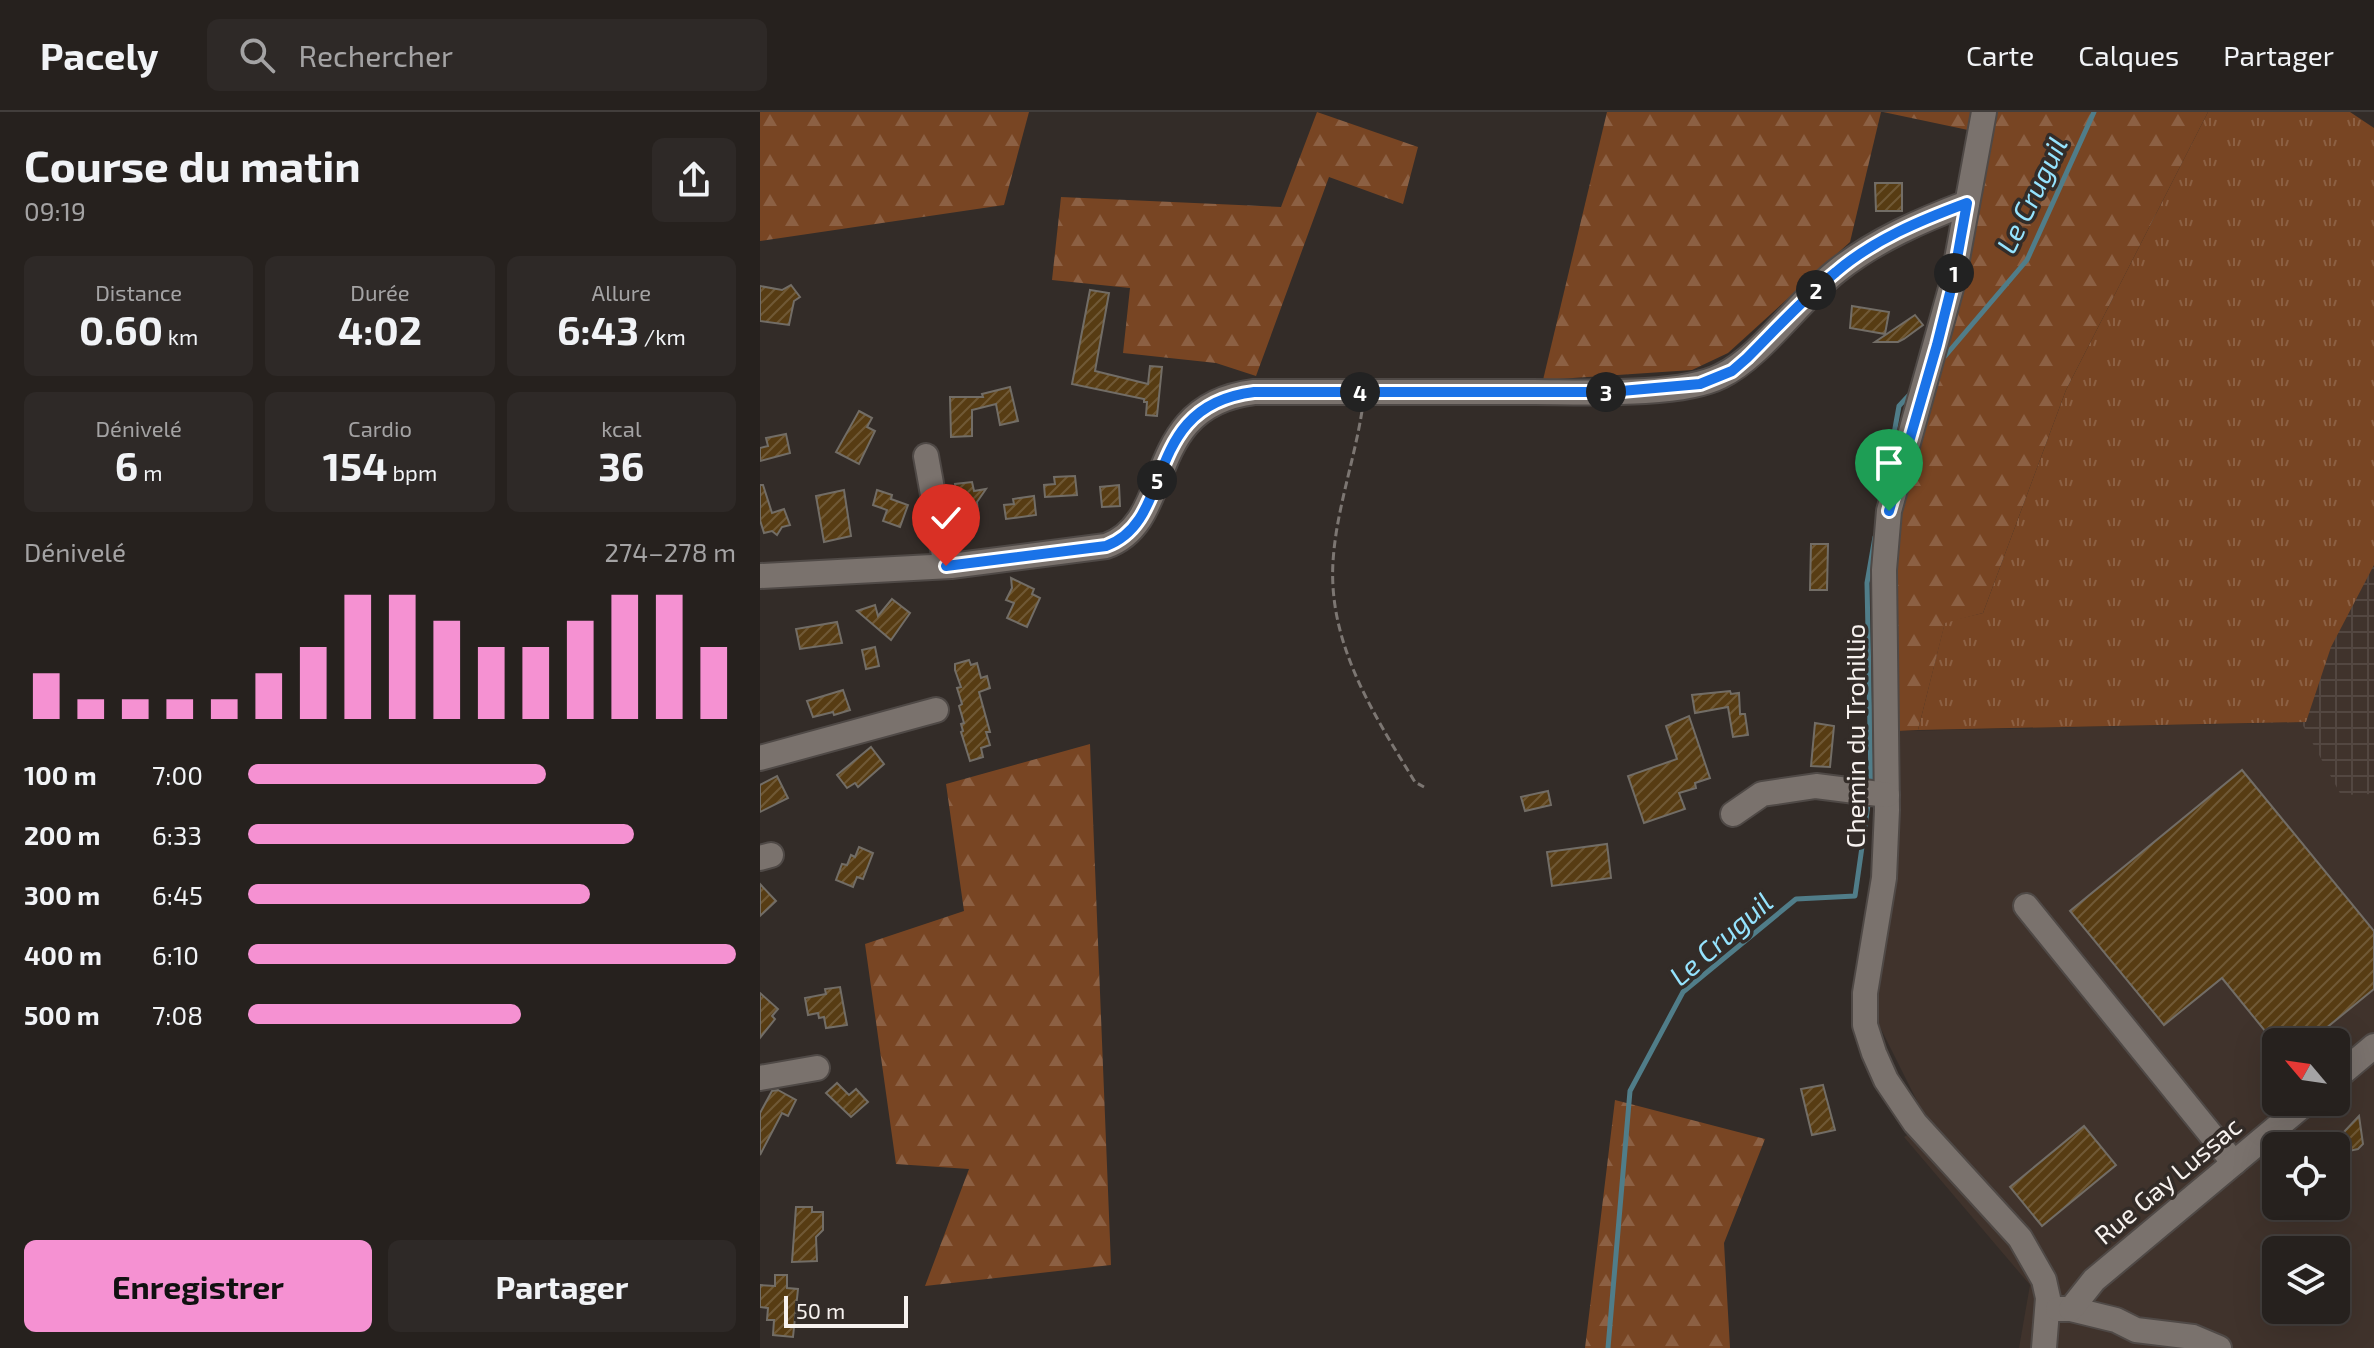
<!DOCTYPE html>
<html lang="fr">
<meta charset="utf-8">
<style>
body{margin:0;font-family:"Exo 2",sans-serif;background:#2e2927;color:#f1f3f6;height:100vh;display:flex;flex-direction:column;font-size:30px;white-space:nowrap}
*{box-sizing:border-box;margin:0}
p{font-size:26px;color:#a4a3a4}
.icon{flex:none;width:44px;height:44px;fill:none;stroke:currentColor;stroke-width:2;stroke-linecap:round;stroke-linejoin:round}
.map{position:relative;flex:1;overflow:hidden}
.panel{display:flex;flex-direction:column;background:#26211e;width:760px}
.panel>*{flex:none}
.needle{width:52px;rotate:299deg}
.fabs{position:absolute;left:1502px;top:916px;display:grid;gap:16px}
.fabs a{display:grid;place-items:center;width:88px;height:88px;border-radius:12px;background:#26211e;box-shadow:0 8px 32px #0002,0 0 0 2px #423e3c;font-size:40px}
.scale{position:absolute;left:24px;bottom:20px;width:124px;box-sizing:border-box;padding-left:8px;border:4px solid #f7f2ef;border-top:0;font-size:22px;line-height:28px;white-space:nowrap;color:#f7f2ef;-webkit-text-stroke:6px #332c28;paint-order:stroke}
.pin{position:absolute;display:grid;place-items:center;width:68px;height:68px;color:#fff;margin:-82px -34px;border-radius:50% 50% 50% 0;rotate:-45deg;box-shadow:0 0 8px #0007}
.pin .icon{rotate:45deg}
.km{position:absolute;width:40px;height:40px;margin:-20px;border-radius:50%;background:#222;color:#fff;font-size:22px;line-height:40px;text-align:center}
.round{display:grid;place-items:center;flex:none;width:84px;height:84px;border-radius:12px;background:#2e2927}
.head{display:flex;align-items:center;justify-content:space-between;height:136px;padding:0 24px}
h1{font-size:44px;font-weight:700;line-height:60px}
.stats{display:grid;grid-template-columns:repeat(3,1fr);gap:12px;height:136px;padding:8px 24px}
.stats div{display:grid;align-content:center;border-radius:12px;background:#2e2927;text-align:center}
.stats b{font-size:40px;font-weight:700}
.stats small{font-size:22px;font-weight:400}
.stats p{font-size:22px}
.chart{height:224px;padding:16px 24px}
.chart p{display:flex;justify-content:space-between}
.chart svg{width:100%;height:144px;margin-top:8px;stroke:#f591d2;stroke-width:6}
.primary-button{display:flex;gap:16px;margin-top:auto;padding:16px 24px}
.primary-button a{flex:1;height:92px;border-radius:12px;background:#f591d2;color:#111;font-size:32px;font-weight:700;line-height:92px;text-align:center}
.primary-button a+a{background:#2e2927;color:#f1f3f6}
ul{padding:0 24px;list-style:none;font-size:26px}
li{display:grid;grid-template-columns:128px 96px 1fr;align-items:center;height:60px}
li i{height:20px;border-radius:10px;background:#f591d2}
header{display:flex;align-items:center;gap:48px;box-sizing:border-box;height:112px;padding:0 40px;background:#26211e;border-bottom:2px solid #423e3c}
header strong{font-size:38px}
nav{display:flex;gap:44px;margin-inline-start:auto;font-size:28px}
.search{width:560px;height:72px;background:#2e2927;display:flex;align-items:center;gap:20px;box-sizing:border-box;padding:0 28px;border-radius:12px;color:#a4a3a4;font-size:30px}
main{display:flex;flex:1;min-height:0}
.map>svg:first-child{display:block}
.built{fill:#40332c;fill-rule:evenodd}
.industrial{fill:url(#industrial-grid)}
.grass{fill:url(#grass-tufts)}
.forest{fill:url(#forest-firs)}
.lines{fill:none;stroke-linecap:round;stroke-linejoin:round}
.stream{stroke:#507d89;stroke-width:5}
.building{fill:url(#building-hatch);stroke:#726d66;stroke-width:2}
.minor-casing{stroke:#4f4946;stroke-width:28}
.path{stroke:#7c7672;stroke-width:3;stroke-dasharray:8 4;stroke-linecap:butt}
.minor{stroke:#7a726d;stroke-width:24}
.route-casing{stroke:#fff;stroke-width:16}
.route{stroke:#1a73e8;stroke-width:10}
.labels{text-anchor:middle;stroke-width:7;stroke-linejoin:round;paint-order:stroke}
.street-label{font-size:26px;fill:#f7f2ef;stroke:#332c28}
.water-label{font-size:28px;font-style:italic;fill:#95e3fe;stroke:#332c28}
</style>
<header>
<strong>Pacely</strong>
<div class="search"><svg class="icon" aria-label="search" viewBox="0 0 24 24"><circle cx="10" cy="10" r="6"/><path d="M15 15l6 6"/></svg>Rechercher</div>
<nav><a>Carte</a><a>Calques</a><a>Partager</a></nav>
</header>
<main>
<section class="panel">
<div class="head"><div><h1>Course du matin</h1><p>09:19</p></div><a class="round"><svg class="icon" aria-label="share" viewBox="0 0 24 24"><path d="M12 15V3M7 8l5-5 5 5M5 13v7h14v-7"/></svg></a></div>
<div class="stats">
<div><p>Distance</p><b>0.60<small> km</small></b></div>
<div><p>Durée</p><b>4:02</b></div>
<div><p>Allure</p><b>6:43<small> /km</small></b></div>
</div>
<div class="stats">
<div><p>Dénivelé</p><b>6<small> m</small></b></div>
<div><p>Cardio</p><b>154<small> bpm</small></b></div>
<div><p>kcal</p><b>36</b></div>
</div>
<div class="chart"><p><span>Dénivelé</span>274–278 m</p>
<svg viewBox="0 0 160 44" preserveAspectRatio="none"><path d="M5 44V30M15 44V38M25 44V38M35 44V38M45 44V38M55 44V30M65 44V22M75 44V6M85 44V6M95 44V14M105 44V22M115 44V22M125 44V14M135 44V6M145 44V6M155 44V22"/></svg>
</div>
<ul>
<li><b>100 m</b>7:00<i style="width:61%"></i></li>
<li><b>200 m</b>6:33<i style="width:79%"></i></li>
<li><b>300 m</b>6:45<i style="width:70%"></i></li>
<li><b>400 m</b>6:10<i style="width:100%"></i></li>
<li><b>500 m</b>7:08<i style="width:56%"></i></li>
</ul>
<div class="primary-button"><a>Enregistrer</a><a>Partager</a></div>
</section>
<div class="map">
<svg width="1614" height="1236" viewBox="0 0 1614 1236">
<defs>
<pattern id="industrial-grid" width="8" height="8" patternUnits="userSpaceOnUse" patternTransform="scale(2)"><rect width="8" height="8" fill="#40332c"/><path d="M0 4h8M4 0v8" fill="none" stroke="#534741"/></pattern>
<pattern id="grass-tufts" width="24" height="20" patternUnits="userSpaceOnUse" patternTransform="scale(2)"><rect width="24" height="20" fill="#784523"/><path d="M3 7l-1-3M5 7V3M7 7l1-3M15 17l-1-3M17 17v-4M19 17l1-3" fill="none" stroke="#8c6043"/></pattern>
<pattern id="forest-firs" width="22" height="20" patternUnits="userSpaceOnUse" patternTransform="scale(2)"><rect width="22" height="20" fill="#784523"/><path d="M5 1l3.5 6h-7zM16 11l3.5 6h-7z" fill="#8c6043"/></pattern>
<pattern id="building-hatch" width="6" height="6" patternUnits="userSpaceOnUse" patternTransform="scale(2)"><rect width="6" height="6" fill="#573c13"/><path d="M-1 1l2-2M0 6l6-6M5 7l2-2" fill="none" stroke="#705936"/></pattern>
</defs>
<rect width="100%" height="100%" fill="#332c28"/>
<path class="built" d="M 1614,453 L 1614,1236 L 1259,1236 L 1270,1173 L 1144,1025 L 1168,1011 L 1116,907 L 1138,724 L 1138,619 L 1546,610 ZM 1516,930 L 1576,930 L 1576,990 L 1516,990 ZM 1516,1034 L 1576,1034 L 1576,1094 L 1516,1094 ZM 1516,1138 L 1576,1138 L 1576,1198 L 1516,1198 Z"/>
<polygon class="industrial" points="1614,393 1614,682 1581,683 1541,610 1496,611"/>
<polygon class="grass" points="1448,0 1590,0 1614,16 1614,453 1571,535 1546,610 1158,618 1185,510 1223,501 1306,278"/>
<g class="forest">
<polygon points="0,0 269,0 244,93 0,129"/>
<polygon points="557,0 658,35 643,92 569,65 496,264 456,251 363,241 370,176 292,168 301,85 521,95"/>
<polygon points="847,0 1121,0 1090,130 968,241 932,258 783,268"/>
<polygon points="1123,0 1211,0 1208,18"/>
<polygon points="1237,0 1448,0 1306,278 1223,501 1185,511 1158,618 1138,619 1134,426 1200,194"/>
<polygon points="330,632 351,1153 165,1174 209,1057 136,1052 105,832 204,799 186,672"/>
<polygon points="855,988 1005,1027 964,1131 970,1236 825,1236"/>
</g>
<g class="lines">
<g class="stream">
<polyline points="1180,250 1267,148 1334,0"/>
<polyline points="1125,372 1139,294 1152,280"/>
<polyline points="1111,667 1107,471 1115,425"/>
<polyline points="848,1236 870,979 923,880 1036,787 1095,784 1109,686"/>
</g>
</g>
<g class="building">
<polygon points="1115,71 1142,71 1142,99 1116,99"/>
<polygon points="31,173 40,185 34,189 29,213 0,209 0,174 22,178"/>
<polygon points="330,178 349,181 335,259 388,272 390,254 402,255 397,304 386,303 387,290 384,290 384,287 312,272"/>
<polygon points="1092,194 1129,200 1125,222 1090,216"/>
<polygon points="1155,203 1163,213 1144,227 1138,230 1115,230"/>
<polygon points="250,275 258,309 240,313 236,292 212,298 212,324 191,325 190,285 223,285 222,282"/>
<polygon points="99,299 112,306 107,315 115,319 99,352 76,340"/>
<polygon points="26,322 30,341 0,349 0,336 8,334 6,326"/>
<polygon points="315,364 317,383 285,385 284,373 295,372 294,365"/>
<polygon points="212,370 214,379 226,377 217,390 218,401 200,404 198,396 195,397 192,382 196,381 195,372"/>
<polygon points="0,373 3,373 12,401 24,397 30,413 22,415 17,423 12,419 4,421 0,408"/>
<polygon points="359,373 360,394 342,395 340,375"/>
<polygon points="84,378 91,424 64,430 56,384"/>
<polygon points="117,378 132,383 131,387 148,393 140,415 123,409 127,398 113,393"/>
<polygon points="274,384 276,403 246,407 244,393 254,392 253,387"/>
<polygon points="1051,432 1068,432 1067,478 1050,478"/>
<polygon points="251,466 274,477 272,482 280,486 267,515 247,506 254,491 246,488 252,476"/>
<polygon points="132,487 150,501 131,528 97,499 115,493 118,504"/>
<polygon points="77,510 82,531 40,537 36,517"/>
<polygon points="115,535 119,554 106,557 102,538"/>
<polygon points="209,548 211,553 217,551 221,566 227,564 230,576 219,580 230,620 226,620 230,633 221,636 223,645 210,649 201,620 203,619 201,612 204,611 199,594 202,592 197,576 201,575 195,558 195,552"/>
<polygon points="83,578 90,598 74,603 73,600 53,605 47,589"/>
<polygon points="970,579 971,582 979,581 980,602 985,602 988,623 973,625 968,595 935,601 932,583"/>
<polygon points="929,604 950,666 935,671 936,676 919,681 925,697 884,711 868,664 917,647 906,614"/>
<polygon points="1055,611 1074,614 1070,655 1051,654"/>
<polygon points="111,635 124,652 98,675 95,671 87,676 77,663"/>
<polygon points="1482,658 1614,819 1614,877 1549,930 1514,930 1462,866 1404,913 1310,799"/>
<polygon points="17,664 28,686 0,700 0,673"/>
<polygon points="788,679 791,693 765,699 761,685"/>
<polygon points="847,732 851,766 792,774 787,740"/>
<polygon points="99,735 113,741 103,767 97,765 93,775 76,768 82,752 87,753 91,743 95,745"/>
<polygon points="0,772 16,789 0,804"/>
<polygon points="80,875 87,913 66,916 64,905 59,906 58,901 48,903 45,886 66,882 65,877"/>
<polygon points="0,881 18,897 12,904 15,907 0,926"/>
<polygon points="77,971 89,983 96,977 108,990 91,1005 66,981"/>
<polygon points="1063,973 1075,1018 1052,1023 1041,977"/>
<polygon points="18,978 36,988 28,1004 22,1001 0,1043 0,1001 12,979"/>
<polygon points="1599,1004 1603,1032 1598,1037 1589,1039 1581,1034 1580,1024"/>
<polygon points="1324,1014 1356,1053 1282,1114 1250,1075"/>
<polygon points="36,1095 52,1095 52,1100 63,1100 63,1118 56,1125 57,1149 32,1150"/>
<polygon points="15,1163 27,1163 27,1176 38,1177 33,1225 13,1223 14,1208 7,1208 8,1196 0,1195 0,1173 15,1174"/>
</g>
<g class="lines">
<g class="minor-casing">
<g id="minor">
<polyline points="1224,0 1193,169 1129,399 1124,458 1127,698 1124,766 1105,881 1105,913 1114,941 1126,968 1155,1011 1260,1126 1284,1168 1288,1186 1284,1236"/>
<polyline points="166,344 186,454"/>
<path d="M 0,464 L 191,454 L 346,434 C 417,409 380,294 494,280 C 587,280 680,280 774,280 C 821,280 920,285 961,264 C 1001,245 1040,187 1078,158 C 1116,128 1162,108 1207,91"/>
<polyline points="0,646 176,598"/>
<polyline points="973,702 1002,682 1056,674 1127,683"/>
<polyline points="0,746 11,743"/>
<polyline points="1266,794 1474,1051"/>
<polyline points="0,966 57,956"/>
<polyline points="1576,966 1614,934"/>
<polyline points="1298,1197 1311,1197 1356,1208 1376,1218 1433,1225 1459,1236"/>
<polyline points="1311,1197 1334,1168 1547,990"/>
</g>
</g>
<path class="path" d="M 602,299 C 594,350 576,399 573,450 C 568,532 614,603 655,670 L 664,675"/>
<use href="#minor" class="minor"/>
</g>
<g class="lines">
<g class="route-casing">
<path id="route" d="M 186,454 L 346,434 C 417,408 380,294 494,280 L 850,280 L 940,272 L 972,259 L 987,246 C 1016,217 1044,186 1076,160 C 1113,128 1161,108 1207,91 L 1193,169 L 1177,233 L 1129,399"/>
</g>
<use href="#route" class="route"/>
</g>
<g class="labels">
<g class="street-label">
<text transform="translate(1096 624) rotate(-90)" y="9">Chemin du Trohillio</text>
<text transform="translate(1408 1069) rotate(-40)" y="9">Rue Gay Lussac</text>
</g>
<g class="water-label">
<text transform="translate(1272 83) rotate(-64)" y="10">Le Cruguil</text>
<text transform="translate(961 827) rotate(-41)" y="10">Le Cruguil</text>
</g>
</g>
</svg>
<div class="fabs">
<a><svg class="needle" viewBox="-14 -14 28 28"><path d="M0-13l5 13h-10z" fill="#e53935"/><path d="M0 13l5-13h-10z" fill="#a4a3a4"/></svg></a>
<a><svg class="icon" aria-label="locate" viewBox="0 0 24 24"><circle cx="12" cy="12" r="6"/><path d="M12 2v4M12 18v4M2 12h4M18 12h4"/></svg></a>
<a><svg class="icon" aria-label="layers" viewBox="0 0 24 24"><path d="M12 4l9 5-9 5-9-5zM3 14l9 5 9-5"/></svg></a>
</div>
<div class="scale">50 m</div>
<div class="pin" style="left:1129px;top:399px;background:#1e9e55"><svg class="icon" aria-label="arrive" viewBox="0 0 24 24"><path d="M6 21V4h12l-3 4 3 4H6"/></svg></div>
<div class="pin" style="left:186px;top:454px;background:#d93025"><svg class="icon" aria-label="check" viewBox="0 0 24 24"><path d="M5 12l5 5 9-10"/></svg></div>
<b class="km" style="left:1194px;top:161px">1</b>
<b class="km" style="left:1056px;top:178px">2</b>
<b class="km" style="left:846px;top:280px">3</b>
<b class="km" style="left:600px;top:280px">4</b>
<b class="km" style="left:397px;top:368px">5</b>
</div>
</main>
